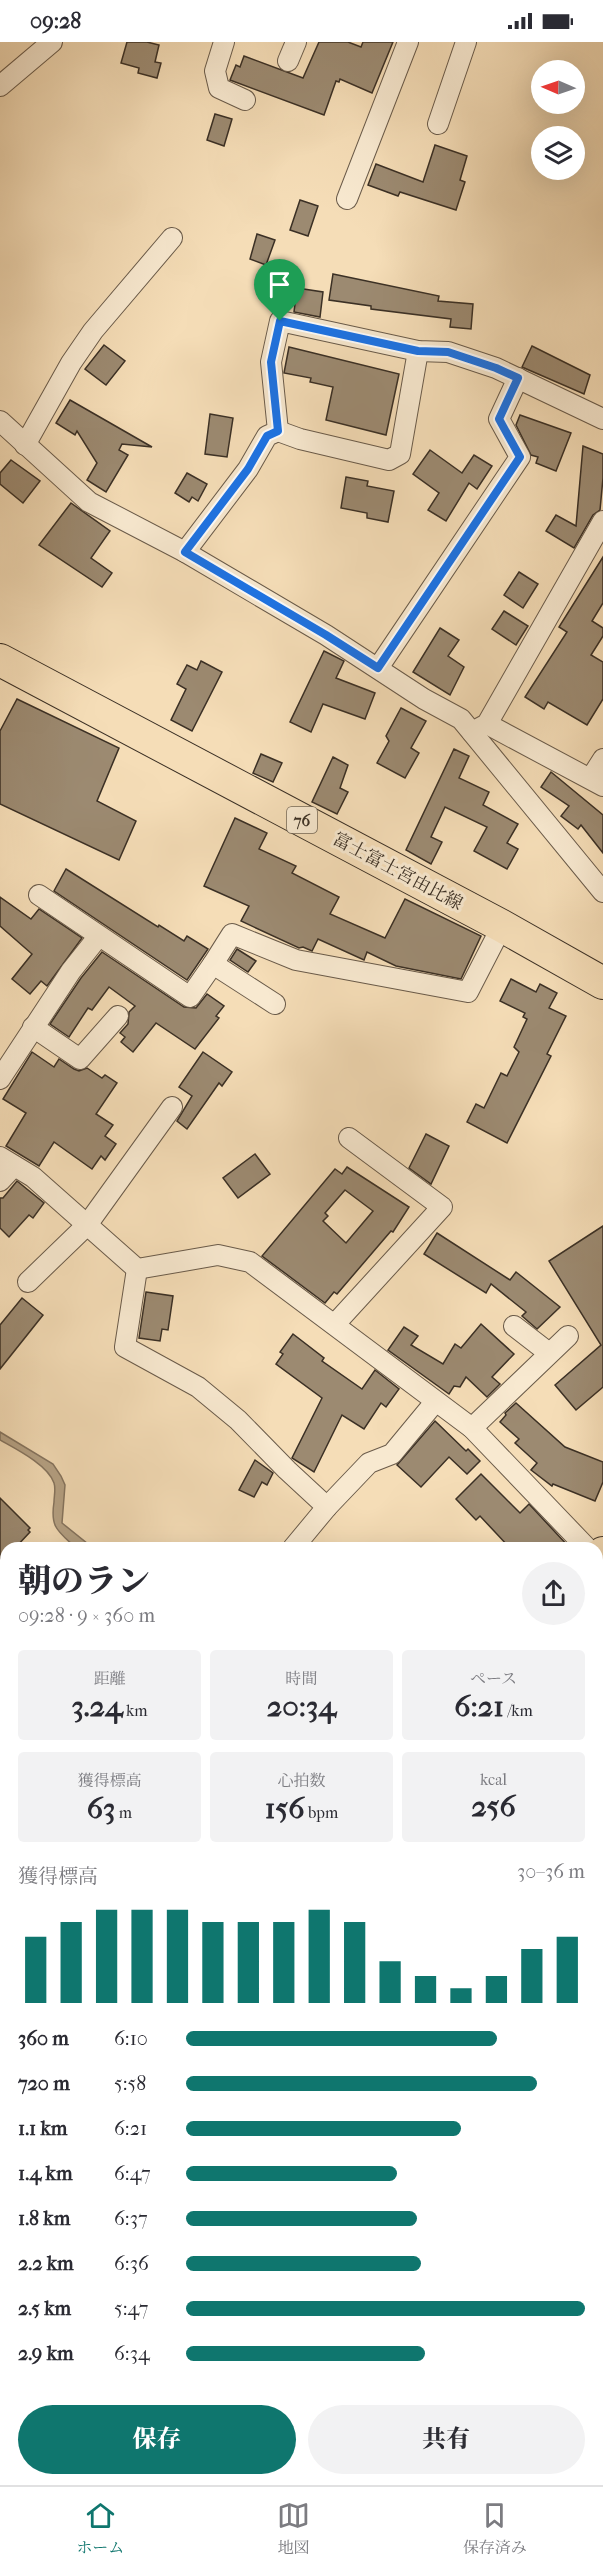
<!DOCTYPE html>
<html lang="ja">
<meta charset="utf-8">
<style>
body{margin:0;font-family:"IM FELL French Canon","Noto Serif JP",serif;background:#f2f2f3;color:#2b2b33;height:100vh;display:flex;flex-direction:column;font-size:22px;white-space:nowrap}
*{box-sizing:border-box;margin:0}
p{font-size:20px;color:#7c7c81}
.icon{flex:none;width:33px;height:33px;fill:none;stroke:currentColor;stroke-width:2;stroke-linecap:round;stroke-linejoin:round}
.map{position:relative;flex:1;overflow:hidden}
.panel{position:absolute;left:0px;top:1500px;width:603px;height:944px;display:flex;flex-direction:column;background:#fff;border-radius:18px 18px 0 0;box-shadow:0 6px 24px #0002}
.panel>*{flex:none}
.needle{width:39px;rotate:272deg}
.tools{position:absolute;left:531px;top:18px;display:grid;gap:12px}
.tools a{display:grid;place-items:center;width:54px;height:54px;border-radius:50%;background:#fff;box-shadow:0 6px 24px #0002;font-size:30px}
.pin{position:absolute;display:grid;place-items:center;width:51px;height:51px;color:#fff;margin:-62px -26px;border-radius:50% 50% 50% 0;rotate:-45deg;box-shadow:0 0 6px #0007}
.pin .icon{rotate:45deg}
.round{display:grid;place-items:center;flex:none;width:63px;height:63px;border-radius:32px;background:#f2f2f3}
.headline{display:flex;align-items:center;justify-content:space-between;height:102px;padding:0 18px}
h1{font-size:33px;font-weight:800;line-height:45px}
.figures{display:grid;grid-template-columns:repeat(3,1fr);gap:9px;height:102px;padding:6px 18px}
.figures div{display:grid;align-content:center;border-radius:6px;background:#f2f2f3;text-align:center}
.figures b{font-size:30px;font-weight:800}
.figures small{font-size:16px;font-weight:400}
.figures p{font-size:16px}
.chart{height:168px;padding:12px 18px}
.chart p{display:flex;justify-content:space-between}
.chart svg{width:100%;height:108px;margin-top:6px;stroke:#0f766e;stroke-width:6}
.cta{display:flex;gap:12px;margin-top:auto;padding:12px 18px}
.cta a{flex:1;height:69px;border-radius:36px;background:#0f766e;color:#fff;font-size:24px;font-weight:800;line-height:69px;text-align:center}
.cta a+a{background:#f2f2f3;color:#2b2b33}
ul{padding:0 18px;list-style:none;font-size:20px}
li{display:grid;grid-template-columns:96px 72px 1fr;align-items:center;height:45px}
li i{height:15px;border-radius:8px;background:#0f766e}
.status{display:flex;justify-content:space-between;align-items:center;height:42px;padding:0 30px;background:#fff;direction:ltr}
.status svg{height:16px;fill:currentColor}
.tabs{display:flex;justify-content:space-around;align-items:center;height:84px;border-top:2px solid #e1e1e2;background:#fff;font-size:16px;color:#7c7c81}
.tabs a{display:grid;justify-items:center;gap:3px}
.tabs .on{color:#0f766e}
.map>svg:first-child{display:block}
.water{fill:#b6a285;stroke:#85745f;stroke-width:1.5}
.building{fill:#9c8a71;stroke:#3b3025;stroke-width:1.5;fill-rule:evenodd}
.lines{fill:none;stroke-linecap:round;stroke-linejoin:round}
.minor-casing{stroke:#6a5b4a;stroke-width:22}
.primary-casing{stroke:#3b3025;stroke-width:34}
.minor{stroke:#f8e9d0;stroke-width:20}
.primary{stroke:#f5ddb7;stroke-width:32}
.route-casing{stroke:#fff;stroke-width:12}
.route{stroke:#1a73e8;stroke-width:8}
.labels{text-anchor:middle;stroke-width:6;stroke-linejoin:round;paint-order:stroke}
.shield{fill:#f8e9d0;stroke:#746858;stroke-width:1.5}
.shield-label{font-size:16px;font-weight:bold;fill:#3b3025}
.street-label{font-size:18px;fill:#3b3025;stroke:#f8e9d0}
</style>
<div class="status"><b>09:28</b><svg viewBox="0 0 49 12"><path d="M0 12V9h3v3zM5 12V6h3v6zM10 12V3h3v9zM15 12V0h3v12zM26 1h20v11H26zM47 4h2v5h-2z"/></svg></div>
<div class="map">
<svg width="603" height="2443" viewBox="0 0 603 2443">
<rect width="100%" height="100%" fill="#f5ddb7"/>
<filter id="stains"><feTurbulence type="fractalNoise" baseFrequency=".00333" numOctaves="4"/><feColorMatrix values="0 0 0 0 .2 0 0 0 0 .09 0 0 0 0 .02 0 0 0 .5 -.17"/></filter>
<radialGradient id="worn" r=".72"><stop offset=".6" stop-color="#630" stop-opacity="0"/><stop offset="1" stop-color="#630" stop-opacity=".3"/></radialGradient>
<path class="water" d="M 0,1390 L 53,1422 L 61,1434 L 65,1443 L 62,1481 L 93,1506 L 76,1506 C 58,1489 50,1486 54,1460 C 54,1454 56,1447 54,1441 C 48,1423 16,1407 0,1398 Z"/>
<g class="building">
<polygon points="127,0 147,0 159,3 155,20 161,21 157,36 138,31 139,26 121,21"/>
<polygon points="319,0 348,0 361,5 363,0 393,0 372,51 340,37 339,40 336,39 324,73 230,38 236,23 240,25 244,14 303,36"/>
<polygon points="215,72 232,77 224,104 207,98"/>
<polygon points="435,103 467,114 460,138 465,140 456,168 400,150 398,154 368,143 376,122 423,140"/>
<polygon points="300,158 318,164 308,194 290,188"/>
<polygon points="257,192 275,198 266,223 250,217"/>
<polygon points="333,232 439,254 438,259 473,262 471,287 450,285 451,277 371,267 371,264 329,258"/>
<polygon points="297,246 323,250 320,275 294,270"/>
<polygon points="104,303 125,319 106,343 85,327"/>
<polygon points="532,304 590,333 584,352 522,325"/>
<polygon points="289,305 399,332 386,393 326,378 333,345 310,340 311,336 284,331"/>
<polygon points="70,358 152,405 122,402 119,408 128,413 106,450 87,438 97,421 77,389 75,393 56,381"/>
<polygon points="210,372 233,376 227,415 205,412"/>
<polygon points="520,373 571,391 556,429 536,421 538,415 531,413 516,383"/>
<polygon points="583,404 603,412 603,436 600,468 593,473 574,506 546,489 556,473 576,484"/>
<polygon points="430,408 462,431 474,413 492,424 477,447 469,441 446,479 428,468 439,451 413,432"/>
<polygon points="11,418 40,439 23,461 0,442 0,431"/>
<polygon points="187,431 207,442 198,459 192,455 189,460 175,451"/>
<polygon points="346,435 368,439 367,444 394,449 388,480 367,476 367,471 341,466"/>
<polygon points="71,461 110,489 91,516 112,531 102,545 39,503"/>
<polygon points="603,515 603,561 592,579 603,586 603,594 591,613 603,620 603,657 587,683 548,660 544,667 525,655 567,590 559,585"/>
<polygon points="519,530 538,542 523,566 504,553"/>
<polygon points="504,569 528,584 516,603 492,587"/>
<polygon points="440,586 459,598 448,614 464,625 450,653 413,630"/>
<polygon points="324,609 344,619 336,636 375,651 365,677 323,662 311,690 290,680"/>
<polygon points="201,619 222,630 192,689 171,678 186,647 177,642 187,623 197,628"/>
<polygon points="17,657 119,706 97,759 136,779 119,818 0,762 0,689"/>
<polygon points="401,666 426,679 411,706 419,711 405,736 377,721 389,699 386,694"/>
<polygon points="454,707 469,714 459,736 489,750 483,763 518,782 507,801 518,807 507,827 474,809 487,785 445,765 431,795 442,800 431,822 406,808"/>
<polygon points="261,712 282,721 273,740 253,731"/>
<polygon points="333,715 348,723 340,746 348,750 337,772 312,760"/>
<polygon points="551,730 603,773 603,811 581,783 578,787 561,774 569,764 541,745"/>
<polygon points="235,776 267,791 259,807 296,824 292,831 339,855 330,872 385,896 405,857 481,894 461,937 396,924 367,910 364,918 318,897 312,909 303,905 299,906 241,879 249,864 204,844"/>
<polygon points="66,827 158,885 159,883 184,899 187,894 208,907 187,938 54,849"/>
<polygon points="0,855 31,877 39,867 82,896 47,944 41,939 30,952 12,937 32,912 0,884"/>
<polygon points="237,907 256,919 248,930 230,918"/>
<polygon points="102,910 184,965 196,966 207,952 224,964 216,974 219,976 195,1007 156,981 133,1010 121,1000 125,995 120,991 128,982 129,970 135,964 109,945 92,968 88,966 69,995 50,982 81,936"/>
<polygon points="511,937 536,950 540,942 557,951 549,966 566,974 547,1012 551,1014 507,1101 467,1080 476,1062 484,1066 501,1031 507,1034 519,1010 514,1005 527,977 523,975 525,971 500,959"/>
<polygon points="32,1010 54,1025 59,1017 74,1027 79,1029 87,1026 102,1036 105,1033 117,1041 96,1072 113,1083 105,1094 116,1102 105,1118 101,1114 92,1127 54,1100 39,1124 6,1104 26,1071 3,1057"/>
<polygon points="203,1010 232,1030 222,1044 219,1041 187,1087 177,1079 192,1054 179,1045"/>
<polygon points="426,1092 449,1104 431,1142 409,1126"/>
<polygon points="255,1112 270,1132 238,1156 223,1136"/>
<path d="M 347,1125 L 409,1165 L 393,1190 L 391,1189 L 337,1252 L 334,1250 L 325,1261 L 262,1214 L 335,1127 L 342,1132 ZM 345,1148 L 373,1169 L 346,1201 L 323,1179 L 328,1174 L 325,1171 Z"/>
<polygon points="17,1139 44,1161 33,1176 29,1173 9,1195 0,1186 0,1156 3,1156"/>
<polygon points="603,1184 603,1345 576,1368 555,1343 601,1303 549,1219"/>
<polygon points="437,1191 510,1238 516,1230 560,1265 537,1287 522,1274 526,1270 491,1242 486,1251 424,1212"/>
<polygon points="146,1250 173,1254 168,1288 162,1287 160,1299 139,1296"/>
<polygon points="22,1256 43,1273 0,1327 0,1283"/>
<polygon points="481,1282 514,1312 492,1335 500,1342 487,1355 466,1335 460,1345 454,1344 449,1352 388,1308 404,1285 418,1294 411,1303 443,1322 455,1302 461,1306"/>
<polygon points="293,1292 324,1316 322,1319 362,1347 375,1328 399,1347 386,1365 381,1361 364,1387 342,1373 314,1430 292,1416 322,1356 276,1322 283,1312 280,1310"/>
<polygon points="516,1361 565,1405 603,1420 603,1440 595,1459 553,1442 552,1444 531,1428 537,1421 515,1401 519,1397 500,1380 506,1373 505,1371"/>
<polygon points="435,1379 466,1409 468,1407 480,1419 467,1432 449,1415 421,1445 397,1423"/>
<polygon points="255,1418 273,1431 267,1443 262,1440 254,1455 239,1448"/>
<polygon points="481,1432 520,1471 529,1462 570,1506 510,1506 480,1474 476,1478 456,1457"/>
<polygon points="0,1456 30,1486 28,1488 30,1490 15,1506 6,1506 6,1513 0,1518"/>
</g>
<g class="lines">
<g class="minor-casing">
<g id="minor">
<polyline points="224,0 215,29 219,46 245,58"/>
<polyline points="288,19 296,0"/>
<polyline points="0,44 52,0"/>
<polyline points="438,82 466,0"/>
<polyline points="347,157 408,0"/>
<polyline points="0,379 89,460 185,510 326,593 424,657 461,677 603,850"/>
<polyline points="278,389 300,397 389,418 400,412 418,309"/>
<polyline points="25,403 71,321 93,289 172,196"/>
<polyline points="185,510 248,427 267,394 278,389 271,320 280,279 418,309 448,310 496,326 603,377"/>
<polyline points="378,626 520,415 499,377 518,336"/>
<polyline points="487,682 603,744"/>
<polyline points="472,690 487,682 603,479"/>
<polyline points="591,736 603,717"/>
<polyline points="39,853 190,955 213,922 275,962"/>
<polyline points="213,922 232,892 296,918 468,950 502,884"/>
<polyline points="33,985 80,1017 118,974"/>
<polyline points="0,1037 71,929 98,895"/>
<polyline points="0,1115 33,1135 137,1227 218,1213 250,1220 472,1386 587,1506"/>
<polyline points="0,1139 14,1124"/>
<polyline points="137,1227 125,1305 198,1345 238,1378 287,1428 327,1465"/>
<polyline points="28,1240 87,1183 172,1065"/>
<polyline points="335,1282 442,1165 349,1096"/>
<polyline points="514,1284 549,1311"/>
<polyline points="472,1386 568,1294"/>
<polyline points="293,1506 327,1465 369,1421 392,1412 435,1360"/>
<polyline points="597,1873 603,1877"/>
<polyline points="0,2049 6,2057"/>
<polyline points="597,2066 603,2068"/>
<polyline points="597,2418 603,2421"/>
<polyline points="513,2438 519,2443"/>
</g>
</g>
<g class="primary-casing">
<g id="primary">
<polyline points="0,618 502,884 603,941"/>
<polyline points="597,1516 603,1511"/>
<polyline points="0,2122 6,2118"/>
</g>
</g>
<use href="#minor" class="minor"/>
<use href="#primary" class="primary"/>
</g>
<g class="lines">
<g class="route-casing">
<polygon id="route" points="280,279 418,309 448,310 496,326 518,336 499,377 520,415 378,626 326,593 185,510 248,427 267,394 278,389 271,320"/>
</g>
<use href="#route" class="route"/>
</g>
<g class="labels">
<rect class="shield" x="287" y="765" width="30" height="26" rx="4.5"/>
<g class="shield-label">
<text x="302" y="784">76</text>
</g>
<g class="street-label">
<text transform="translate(398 829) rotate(28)" y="6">富士富士宮由比線</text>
</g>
</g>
<rect width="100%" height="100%" filter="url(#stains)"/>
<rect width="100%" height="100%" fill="url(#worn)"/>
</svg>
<div class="tools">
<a><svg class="needle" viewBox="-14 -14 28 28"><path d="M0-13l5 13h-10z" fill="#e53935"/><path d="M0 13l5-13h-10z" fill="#7c7c81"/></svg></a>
<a><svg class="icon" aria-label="layers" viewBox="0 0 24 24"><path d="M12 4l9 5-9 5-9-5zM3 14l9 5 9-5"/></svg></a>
</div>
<div class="pin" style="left:280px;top:279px;background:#1e9e55"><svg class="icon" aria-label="arrive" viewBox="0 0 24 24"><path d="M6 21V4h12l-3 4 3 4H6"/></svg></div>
<section class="panel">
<div class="headline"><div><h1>朝のラン</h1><p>09:28 · 9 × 360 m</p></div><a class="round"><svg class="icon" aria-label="share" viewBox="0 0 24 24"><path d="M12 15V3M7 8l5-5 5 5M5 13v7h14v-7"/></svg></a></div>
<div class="figures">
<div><p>距離</p><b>3.24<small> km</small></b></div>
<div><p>時間</p><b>20:34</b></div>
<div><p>ペース</p><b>6:21<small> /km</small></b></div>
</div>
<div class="figures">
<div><p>獲得標高</p><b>63<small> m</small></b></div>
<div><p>心拍数</p><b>156<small> bpm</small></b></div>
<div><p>kcal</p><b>256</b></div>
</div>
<div class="chart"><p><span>獲得標高</span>30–36 m</p>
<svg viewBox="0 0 160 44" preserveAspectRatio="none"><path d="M5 44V17M15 44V11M25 44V6M35 44V6M45 44V6M55 44V11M65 44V11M75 44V11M85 44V6M95 44V11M105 44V27M115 44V33M125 44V38M135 44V33M145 44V22M155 44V17"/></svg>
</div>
<ul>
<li><b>360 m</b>6:10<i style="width:78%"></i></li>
<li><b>720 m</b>5:58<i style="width:88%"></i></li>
<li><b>1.1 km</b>6:21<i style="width:69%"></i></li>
<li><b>1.4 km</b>6:47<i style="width:53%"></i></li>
<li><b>1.8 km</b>6:37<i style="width:58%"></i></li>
<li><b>2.2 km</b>6:36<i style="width:59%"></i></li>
<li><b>2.5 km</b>5:47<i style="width:100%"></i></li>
<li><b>2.9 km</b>6:34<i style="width:60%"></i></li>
</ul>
<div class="cta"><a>保存</a><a>共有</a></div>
</section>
</div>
<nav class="tabs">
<a class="on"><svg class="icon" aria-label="home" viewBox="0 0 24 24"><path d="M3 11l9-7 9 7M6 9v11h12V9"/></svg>ホーム</a>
<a><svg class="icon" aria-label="map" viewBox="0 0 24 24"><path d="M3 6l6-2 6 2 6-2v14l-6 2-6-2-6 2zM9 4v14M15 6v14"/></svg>地図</a>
<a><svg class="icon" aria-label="saved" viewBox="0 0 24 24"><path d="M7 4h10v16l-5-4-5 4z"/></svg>保存済み</a>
</nav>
